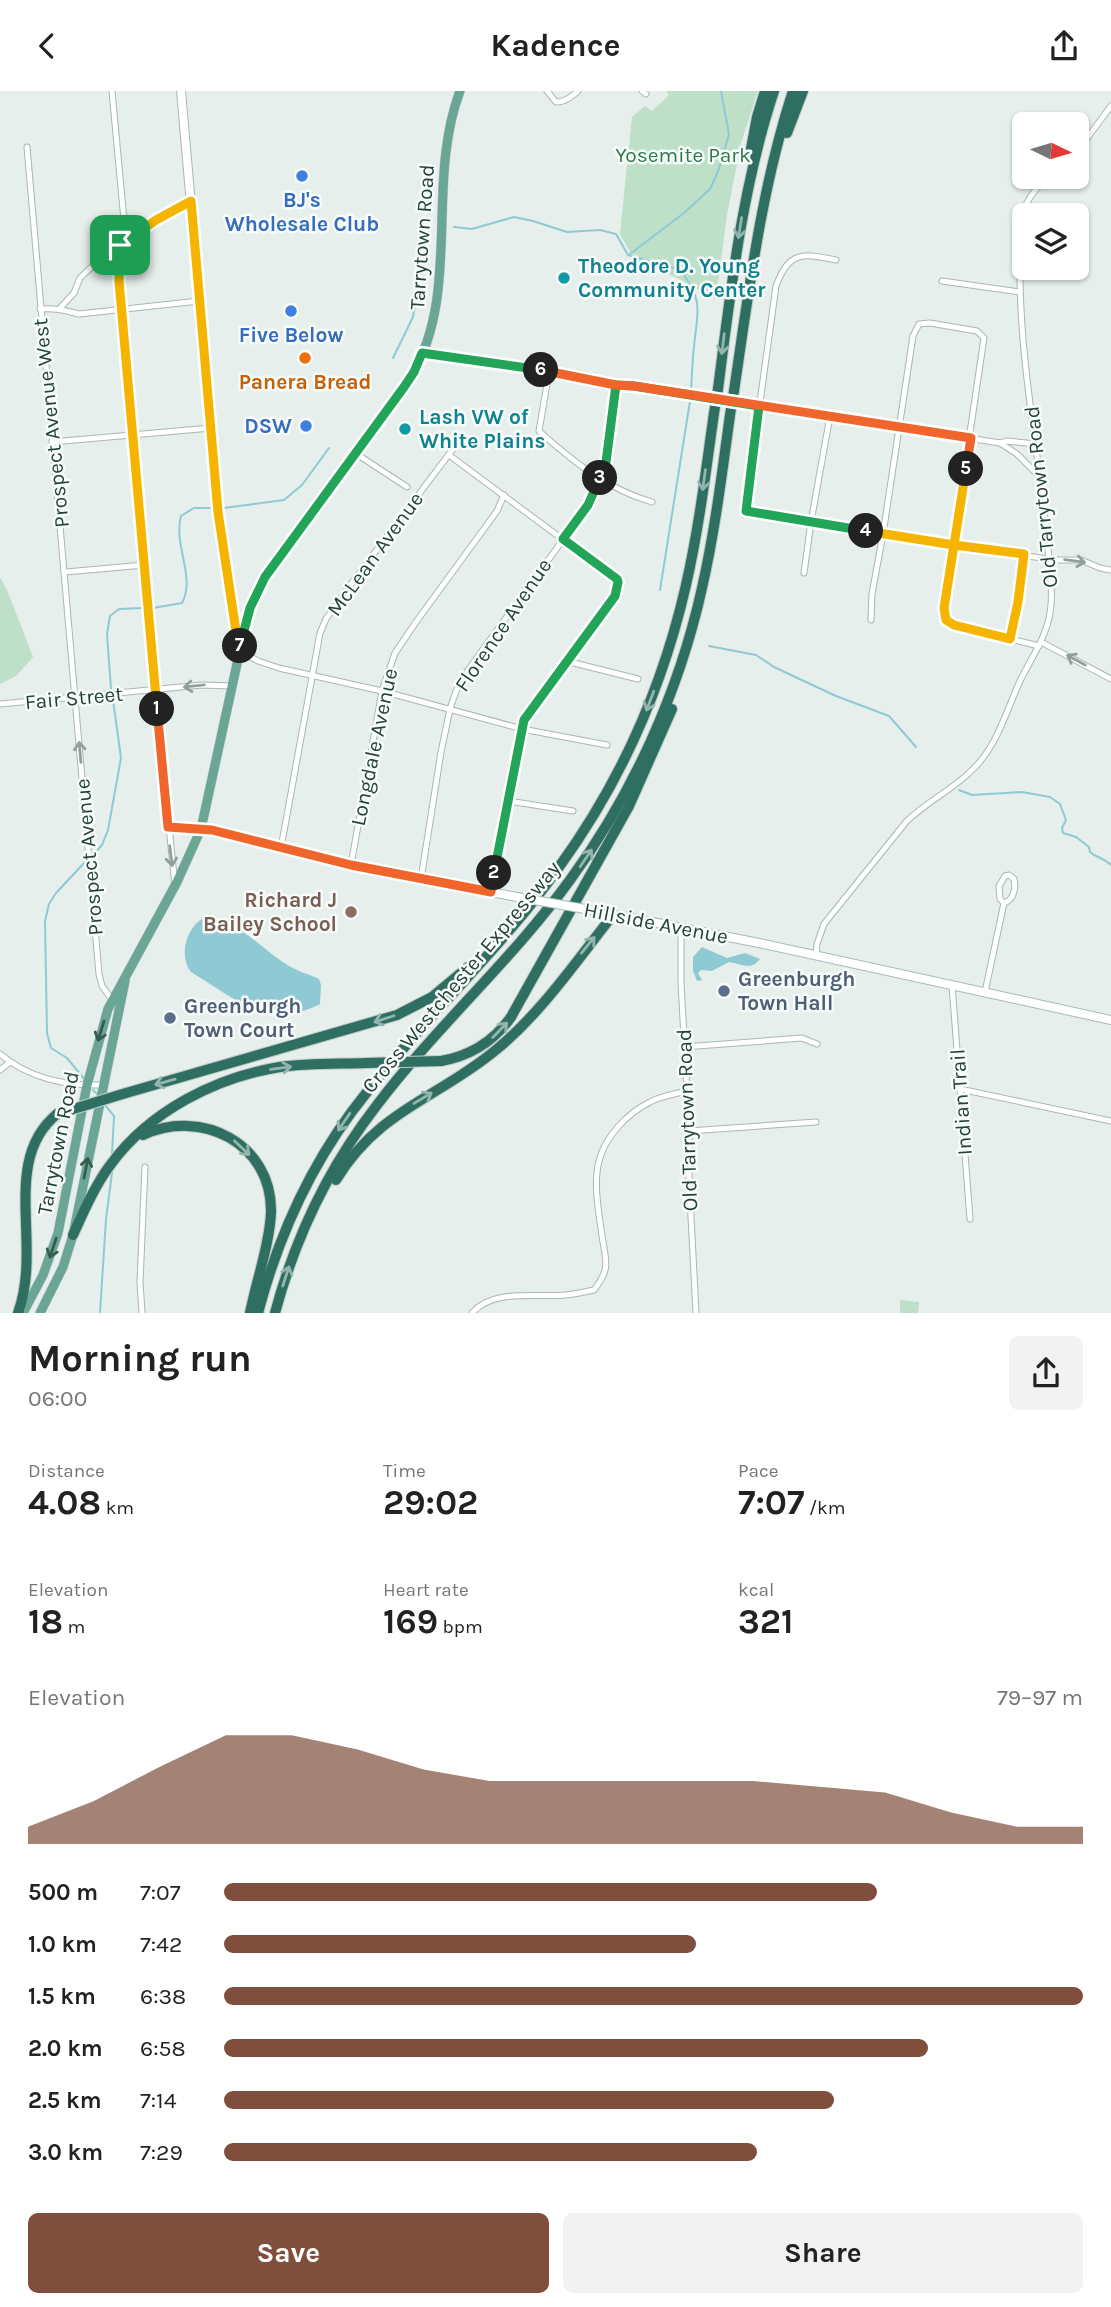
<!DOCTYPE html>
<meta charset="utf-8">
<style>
body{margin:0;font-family:Karla,sans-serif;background:#f2f2f2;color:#222;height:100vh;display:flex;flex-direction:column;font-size:26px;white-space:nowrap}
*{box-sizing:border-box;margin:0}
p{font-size:23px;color:#767676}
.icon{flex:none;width:38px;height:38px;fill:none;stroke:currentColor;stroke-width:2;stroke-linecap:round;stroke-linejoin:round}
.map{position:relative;height:1222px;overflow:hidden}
.panel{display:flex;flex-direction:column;background:#fff;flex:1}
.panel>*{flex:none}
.needle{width:46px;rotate:95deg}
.tools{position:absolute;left:1012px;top:21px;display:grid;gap:14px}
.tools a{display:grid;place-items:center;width:77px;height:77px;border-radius:10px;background:#fff;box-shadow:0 2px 5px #0004;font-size:35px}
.pin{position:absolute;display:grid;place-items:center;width:60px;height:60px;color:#fff;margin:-30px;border-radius:14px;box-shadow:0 4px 10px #0006}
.km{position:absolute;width:35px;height:35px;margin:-18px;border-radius:50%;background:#222;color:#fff;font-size:19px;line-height:35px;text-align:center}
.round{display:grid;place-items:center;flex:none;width:74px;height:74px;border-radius:10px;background:#f2f2f2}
.headline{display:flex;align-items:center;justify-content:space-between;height:119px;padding:0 28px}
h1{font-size:38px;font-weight:700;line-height:52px}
.metrics{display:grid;grid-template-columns:repeat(3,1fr);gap:10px;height:119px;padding:7px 28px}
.metrics div{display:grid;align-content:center}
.metrics b{font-size:35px;font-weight:700}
.metrics small{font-size:19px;font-weight:400}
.metrics p{font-size:19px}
.chart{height:196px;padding:14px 28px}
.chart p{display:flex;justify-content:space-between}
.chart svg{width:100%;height:126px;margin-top:7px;fill:#804e3d;opacity:.7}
.primary-button{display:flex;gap:14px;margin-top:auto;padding:14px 28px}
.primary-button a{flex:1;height:80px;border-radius:10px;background:#804e3d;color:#fff;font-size:28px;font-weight:700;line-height:80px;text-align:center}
.primary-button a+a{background:#f2f2f2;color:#222}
ul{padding:0 28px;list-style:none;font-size:23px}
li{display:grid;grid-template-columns:112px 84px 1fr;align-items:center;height:52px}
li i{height:18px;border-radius:9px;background:#804e3d}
header{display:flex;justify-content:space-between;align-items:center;height:91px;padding:0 28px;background:#fff;font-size:32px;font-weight:700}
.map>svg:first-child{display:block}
.green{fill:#bfe0c8}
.water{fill:#8ec9d4}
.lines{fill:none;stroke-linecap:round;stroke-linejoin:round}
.stream{stroke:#8ec9d4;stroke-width:2}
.minor-casing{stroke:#a8b8b2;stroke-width:7}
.secondary-casing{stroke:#a4bbb3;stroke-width:10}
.primary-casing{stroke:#c2cac8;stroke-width:10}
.motorway-casing{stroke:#c2cac8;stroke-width:12}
.minor{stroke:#fff;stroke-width:5}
.secondary{stroke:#fff;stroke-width:8}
.primary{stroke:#6aa596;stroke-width:9}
.motorway{stroke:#2f6f62;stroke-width:10}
.secondary-bridge-casing{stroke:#a4bbb3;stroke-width:10;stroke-linecap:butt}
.motorway-bridge-casing{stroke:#c2cac8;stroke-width:12;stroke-linecap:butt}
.secondary-bridge{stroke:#fff;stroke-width:8}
.motorway-bridge{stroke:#2f6f62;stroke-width:10}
.oneway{stroke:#93b5ae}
.oneway2{stroke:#92a09c}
.oneway3{stroke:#365b51}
.split-1-casing{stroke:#fff;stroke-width:14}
.split-2-casing{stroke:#fff;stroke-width:14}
.split-3-casing{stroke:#fff;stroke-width:14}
.split-4-casing{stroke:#fff;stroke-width:14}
.split-5-casing{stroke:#fff;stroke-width:14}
.split-6-casing{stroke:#fff;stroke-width:14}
.split-7-casing{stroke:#fff;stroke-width:14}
.split-8-casing{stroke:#fff;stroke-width:14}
.split-1{stroke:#f5b400;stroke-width:9}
.split-2{stroke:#f0652b;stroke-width:9}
.split-3{stroke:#22a559;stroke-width:9}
.split-4{stroke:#22a559;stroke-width:9}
.split-5{stroke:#f5b400;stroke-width:9}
.split-6{stroke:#f0652b;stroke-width:9}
.split-7{stroke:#22a559;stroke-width:9}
.split-8{stroke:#f5b400;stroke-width:9}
.shop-dot{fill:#3f7fe0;stroke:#f7fbf9;stroke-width:2.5}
.culture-dot{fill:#0f9aa8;stroke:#f7fbf9;stroke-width:2.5}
.food-dot{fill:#e8710a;stroke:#f7fbf9;stroke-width:2.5}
.education-dot{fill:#8d6e63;stroke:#f7fbf9;stroke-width:2.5}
.service-dot{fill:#5c6f8a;stroke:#f7fbf9;stroke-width:2.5}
.labels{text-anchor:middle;stroke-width:5;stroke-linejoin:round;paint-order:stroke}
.park-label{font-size:21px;fill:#2d7a4b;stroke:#f7fbf9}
.shop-label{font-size:21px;font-weight:bold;fill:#366cbe;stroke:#f7fbf9}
.street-label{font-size:21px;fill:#24423a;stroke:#f7fbf9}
.culture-label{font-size:21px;font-weight:bold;fill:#0d838f;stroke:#f7fbf9;text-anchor:start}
.food-label{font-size:21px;font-weight:bold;fill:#c56008;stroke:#f7fbf9}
.education-label{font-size:21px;font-weight:bold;fill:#785e54;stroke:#f7fbf9;text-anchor:end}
.service-label{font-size:21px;font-weight:bold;fill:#4e5e75;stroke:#f7fbf9;text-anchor:start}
</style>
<header><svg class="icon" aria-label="back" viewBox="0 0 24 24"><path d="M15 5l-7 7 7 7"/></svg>Kadence<svg class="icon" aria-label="share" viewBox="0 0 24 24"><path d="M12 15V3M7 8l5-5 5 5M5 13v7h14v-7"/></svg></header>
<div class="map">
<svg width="1111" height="1222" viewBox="0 0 1111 1222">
<rect width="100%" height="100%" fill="#e6efeb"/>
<g class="green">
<polygon points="666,0 758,0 741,52 727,124 716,208 675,186 640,171 630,161 620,143 632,26 645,15 652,20 669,4"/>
<polygon points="0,486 7,499 33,566 16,585 0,593"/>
<polygon points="900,1209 919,1211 918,1222 900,1222"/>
</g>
<g class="water">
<path d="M 204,827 C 238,828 262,859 289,875 C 299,881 309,883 319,888 L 321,894 L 320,913 C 268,940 234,907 191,881 C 178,865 187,835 204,827 Z"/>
<path d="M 702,856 L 727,867 L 745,862 L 760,868 C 751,880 741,873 729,871 L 712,880 L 701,879 L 698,882 L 702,889 L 697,890 L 693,880 L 693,866 Z"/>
</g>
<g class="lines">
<g class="stream">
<path d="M 454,136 L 472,138 L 514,126 L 533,130 L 567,141 L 600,139 L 616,143 L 628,164 L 680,179 C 705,211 697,220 694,256 C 692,271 692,286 691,300"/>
<polyline points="630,163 684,122 710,98 719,78 729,43 721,0"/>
<polyline points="393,267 413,226 419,186 419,140 430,135"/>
<polyline points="224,417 284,409 302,394 329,357"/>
<polyline points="660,499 690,310"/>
<path d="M 153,517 L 182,512 C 196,486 173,454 181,425 L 194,417 L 213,417"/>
<polyline points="709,555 756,564 774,576 836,605 889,625 916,656"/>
<polyline points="111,598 107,543 110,525 119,518 143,517"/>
<path d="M 959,699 L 972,704 L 1022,701 L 1050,706 L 1060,713 L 1066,729 L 1062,737 L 1063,742 L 1076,746 L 1089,756 L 1090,761 C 1097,767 1104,767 1111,774"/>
<polyline points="93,764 102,754 108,739 121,667 113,609"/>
<polyline points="85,989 67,967 51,957 47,942 45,830 49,813 56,802 86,770"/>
<polyline points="93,999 97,1003"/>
<polyline points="105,1014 114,1025 112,1064"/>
<polyline points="100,1222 106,1128 112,1082"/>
</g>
<g class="minor-casing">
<g id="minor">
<polyline points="112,0 125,140 119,156 119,190 155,600 175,794"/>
<path d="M 547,0 L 556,11 C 565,11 571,6 578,0"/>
<polyline points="642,0 646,3"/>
<polyline points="27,56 99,883 102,895 113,910"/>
<polyline points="1076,62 1111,15"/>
<path d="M 836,169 C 802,162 789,160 776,195 L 745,420 L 954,454 L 1055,469 L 1081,469 L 1100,477 L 1111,479"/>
<polyline points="942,190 1020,201"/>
<polyline points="61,216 74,202 80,187 104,164 156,129 191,110"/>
<path d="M 40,218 C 58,217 62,219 79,223 L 199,210"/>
<polyline points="422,262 549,281 616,294 634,295 1000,352 1007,350 1036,353"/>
<path d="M 549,281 L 539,340 C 572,370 609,399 652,411"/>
<polyline points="52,351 211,337"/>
<polyline points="1000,352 1017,363 1040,386"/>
<polyline points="355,362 407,396"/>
<polyline points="449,364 616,488 617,496 615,505 524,629 491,801"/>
<polyline points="66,481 144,474"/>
<polyline points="804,482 811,431 830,325"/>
<polyline points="871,529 872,503 883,443 913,245 919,233 930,232 977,240 984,247 944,517 945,529 954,534 1039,555"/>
<polyline points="1010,548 1018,511 1024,463"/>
<polyline points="1041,551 1111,588"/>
<polyline points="239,560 258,570 279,577 382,600 522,638 607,654"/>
<polyline points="566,570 638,588"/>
<polyline points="0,613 202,594 232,595"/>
<polyline points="508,710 573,720"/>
<polyline points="168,736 201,738"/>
<polyline points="281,757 320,542 326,528 348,497 462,346"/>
<polyline points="351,774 382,600 395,562 416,531 497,420 504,404"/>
<path d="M 1009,784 L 1014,788 C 1016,797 1014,809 1004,812 L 1000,808 L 999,795 L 1005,785 Z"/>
<polyline points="421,788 441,661 450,618 456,600 468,579 573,435 599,393 606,371 616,294"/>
<polyline points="681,836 681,891 689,1040 689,1087 696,1222"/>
<path d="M 816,865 L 817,853 L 824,833 L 906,731 C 925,712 950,700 969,682 C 997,657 1005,623 1020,590 C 1030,569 1044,550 1049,527 C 1054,505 1050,481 1048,458 C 1040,368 1021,279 1020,188 C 1020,169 1017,149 1021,130 C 1024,112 1035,97 1049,86"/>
<polyline points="952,894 970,1128"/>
<polyline points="985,901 1004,812"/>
<polyline points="684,956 802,947 817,953"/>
<path d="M 0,963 C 28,987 66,995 102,994"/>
<polyline points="0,979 10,971"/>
<polyline points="960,998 1111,1030"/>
<polyline points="689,1040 816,1031"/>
<polyline points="142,1222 140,1191 145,1076"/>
<path d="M 472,1222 C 494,1197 536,1207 566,1204 C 576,1203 585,1201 594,1199 C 611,1177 606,1171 602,1145 C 599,1122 593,1093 599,1070 C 605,1045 628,1022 650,1011 C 661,1005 675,1003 687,1000"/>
</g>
</g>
<g class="secondary-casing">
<g id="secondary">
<polyline points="181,0 218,421 239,560"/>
<polyline points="201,738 212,739 351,774 517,806"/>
<polyline points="591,819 759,852 1111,929"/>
</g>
</g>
<g class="primary-casing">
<g id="primary">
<path d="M 23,1222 L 43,1184 L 58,1142 L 87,994 L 108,918 L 177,791 L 201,738 L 247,527 L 259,496 L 271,477 L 411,286 C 462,200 425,93 460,0"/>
<polyline points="40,1222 63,1176 73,1144 125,890"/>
</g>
</g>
<g class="motorway-casing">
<g id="motorway">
<polyline points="787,42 803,0"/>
<polyline points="751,58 757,26 765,0"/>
<path d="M 718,298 C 731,197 742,97 774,0"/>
<path d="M 734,300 C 749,199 761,98 793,0"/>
<path d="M 441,970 C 470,965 494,950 511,926 L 629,715 L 672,618"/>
<polyline points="126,1002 397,924 432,906 468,876"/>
<path d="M 143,1044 C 201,1017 272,1052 271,1121 C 270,1151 256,1192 250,1222"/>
<path d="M 336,1089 C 379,1018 439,1007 497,958 C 542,921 577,869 613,824"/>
<path d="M 73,1144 C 84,1120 95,1094 111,1073 C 150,1020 216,986 280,976 C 308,972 337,973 366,972"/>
<path d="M 18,1222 C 43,1154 0,1070 57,1023"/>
<path d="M 258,1222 C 279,1142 315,1065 367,1001 C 428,923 502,857 559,776 C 620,692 663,595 686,494 C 699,437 706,379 714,322"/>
<path d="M 275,1222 C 295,1147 329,1076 377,1014 C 437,935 512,869 570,789 C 633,703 679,601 702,497 C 715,440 722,382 730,324"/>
</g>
</g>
<use href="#minor" class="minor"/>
<use href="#secondary" class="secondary"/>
<use href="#primary" class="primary"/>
<use href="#motorway" class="motorway"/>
<g class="secondary-bridge-casing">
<polyline id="secondary-bridge" points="517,806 591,819"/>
</g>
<g class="motorway-bridge-casing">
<g id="motorway-bridge">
<polyline points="714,322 718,298"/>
<polyline points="730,324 734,300"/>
<polyline points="366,972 441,970"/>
<polyline points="57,1023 126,1002"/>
</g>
</g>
<use href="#secondary-bridge" class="secondary-bridge"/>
<use href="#motorway-bridge" class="motorway-bridge"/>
</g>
<defs><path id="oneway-shaft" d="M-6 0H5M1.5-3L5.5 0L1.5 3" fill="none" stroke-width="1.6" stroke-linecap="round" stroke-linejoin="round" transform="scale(1.75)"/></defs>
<g class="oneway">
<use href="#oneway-shaft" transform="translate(740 137) rotate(99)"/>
<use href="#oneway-shaft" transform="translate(723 253) rotate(97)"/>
<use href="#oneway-shaft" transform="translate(704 389) rotate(98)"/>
<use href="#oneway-shaft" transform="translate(650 610) rotate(111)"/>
<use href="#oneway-shaft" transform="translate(586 767) rotate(-56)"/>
<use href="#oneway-shaft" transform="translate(588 854) rotate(-51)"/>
<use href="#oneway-shaft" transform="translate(384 928) rotate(162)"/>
<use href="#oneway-shaft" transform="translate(500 939) rotate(-46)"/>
<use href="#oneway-shaft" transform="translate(281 977) rotate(-8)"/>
<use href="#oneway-shaft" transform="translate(165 991) rotate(164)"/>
<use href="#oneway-shaft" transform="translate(423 1007) rotate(-31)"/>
<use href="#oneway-shaft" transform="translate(344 1031) rotate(124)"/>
<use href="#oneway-shaft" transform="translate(242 1057) rotate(43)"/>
<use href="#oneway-shaft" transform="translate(286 1185) rotate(-72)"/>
</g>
<g class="oneway2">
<use href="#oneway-shaft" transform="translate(1075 470) rotate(7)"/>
<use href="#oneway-shaft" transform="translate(1076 569) rotate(-151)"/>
<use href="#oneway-shaft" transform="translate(194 595) rotate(174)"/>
<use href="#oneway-shaft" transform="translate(80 661) rotate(-95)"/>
<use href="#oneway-shaft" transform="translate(171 765) rotate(83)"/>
</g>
<g class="oneway3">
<use href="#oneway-shaft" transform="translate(101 940) rotate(107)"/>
<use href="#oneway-shaft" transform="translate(86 1077) rotate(-79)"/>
<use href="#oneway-shaft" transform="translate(53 1157) rotate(108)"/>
</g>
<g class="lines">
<g class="split-1-casing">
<polyline id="split-1" points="120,154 119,190 157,618"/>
</g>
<g class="split-2-casing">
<polyline id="split-2" points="157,618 168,736 212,739 351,774 491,801 494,782"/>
</g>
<g class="split-3-casing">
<polyline id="split-3" points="494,782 524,629 615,505 618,491 617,488 563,448 588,414 600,387"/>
</g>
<g class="split-4-casing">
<polyline id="split-4" points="600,387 606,371 616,294 634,295 759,315 746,420 866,440"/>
</g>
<g class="split-5-casing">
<polyline id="split-5" points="866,440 954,454 944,517 946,529 954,534 1010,548 1018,511 1024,463 954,454 966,378"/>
</g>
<g class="split-6-casing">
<polyline id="split-6" points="541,279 616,294 634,295 971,347 966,378"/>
</g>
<g class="split-7-casing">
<polyline id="split-7" points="240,555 250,517 265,486 404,296 414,281 422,262 541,279"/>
</g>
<g class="split-8-casing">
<polyline id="split-8" points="120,154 156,129 191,110 218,421 239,560 240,555"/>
</g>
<use href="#split-1" class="split-1"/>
<use href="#split-2" class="split-2"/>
<use href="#split-3" class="split-3"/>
<use href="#split-4" class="split-4"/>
<use href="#split-5" class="split-5"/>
<use href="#split-6" class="split-6"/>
<use href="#split-7" class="split-7"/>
<use href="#split-8" class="split-8"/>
</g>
<g class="shop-dot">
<circle cx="302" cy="85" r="7"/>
<circle cx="291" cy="220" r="7"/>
<circle cx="306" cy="335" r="7"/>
</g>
<g class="culture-dot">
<circle cx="564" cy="187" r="7"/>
<circle cx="405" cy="338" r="7"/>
</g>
<circle class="food-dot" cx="305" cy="267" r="7"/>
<circle class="education-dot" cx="351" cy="821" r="7"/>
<g class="service-dot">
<circle cx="724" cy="900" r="7"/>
<circle cx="170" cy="927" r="7"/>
</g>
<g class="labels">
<g class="park-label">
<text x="683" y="71">Yosemite Park</text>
</g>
<g class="shop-label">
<text x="302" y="116">BJ's<tspan x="302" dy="24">Wholesale Club</tspan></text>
<text x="291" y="251">Five Below</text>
<text x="292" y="342" text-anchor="end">DSW</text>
</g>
<g class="street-label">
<text transform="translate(422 146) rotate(-86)" y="7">Tarrytown Road</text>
<text transform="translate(51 332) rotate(-96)" y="7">Prospect Avenue West</text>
<text transform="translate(1041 406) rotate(-96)" y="7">Old Tarrytown Road</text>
<text transform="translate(375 463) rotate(-54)" y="7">McLean Avenue</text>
<text transform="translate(503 534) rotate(-56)" y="7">Florence Avenue</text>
<text transform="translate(74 607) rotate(-5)" y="7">Fair Street</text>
<text transform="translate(374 656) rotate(-78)" y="7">Longdale Avenue</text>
<text transform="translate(89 766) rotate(-95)" y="7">Prospect Avenue</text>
<text transform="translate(656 832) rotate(11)" y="7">Hillside Avenue</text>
<text transform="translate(461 886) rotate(-50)" y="7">Cross Westchester Expressway</text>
<text transform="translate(961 1011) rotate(-94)" y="7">Indian Trail</text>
<text transform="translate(687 1029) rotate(-92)" y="7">Old Tarrytown Road</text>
<text transform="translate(58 1052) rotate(-79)" y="7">Tarrytown Road</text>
</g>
<g class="culture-label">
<text x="578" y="182">Theodore D. Young<tspan x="578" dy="24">Community Center</tspan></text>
<text x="419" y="333">Lash VW of<tspan x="419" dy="24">White Plains</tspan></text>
</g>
<g class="food-label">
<text x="305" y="298">Panera Bread</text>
</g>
<g class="education-label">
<text x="337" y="816">Richard J<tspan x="337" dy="24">Bailey School</tspan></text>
</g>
<g class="service-label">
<text x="738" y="895">Greenburgh<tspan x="738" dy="24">Town Hall</tspan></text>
<text x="184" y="922">Greenburgh<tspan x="184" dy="24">Town Court</tspan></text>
</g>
</g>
</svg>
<div class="tools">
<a><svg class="needle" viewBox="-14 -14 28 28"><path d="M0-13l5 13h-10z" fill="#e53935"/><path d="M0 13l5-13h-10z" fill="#767676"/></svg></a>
<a><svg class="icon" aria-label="layers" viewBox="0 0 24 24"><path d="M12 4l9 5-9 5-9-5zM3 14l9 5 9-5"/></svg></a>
</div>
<div class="pin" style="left:120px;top:154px;background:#1e9e55"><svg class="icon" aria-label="arrive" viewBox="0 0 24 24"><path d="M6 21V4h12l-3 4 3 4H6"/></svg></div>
<b class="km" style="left:157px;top:618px">1</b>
<b class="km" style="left:494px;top:782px">2</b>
<b class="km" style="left:600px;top:387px">3</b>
<b class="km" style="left:866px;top:440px">4</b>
<b class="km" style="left:966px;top:378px">5</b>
<b class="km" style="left:541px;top:279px">6</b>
<b class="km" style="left:240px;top:555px">7</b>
</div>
<section class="panel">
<div class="headline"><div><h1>Morning run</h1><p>06:00</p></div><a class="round"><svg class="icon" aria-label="share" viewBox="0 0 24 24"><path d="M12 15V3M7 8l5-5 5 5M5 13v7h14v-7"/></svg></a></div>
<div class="metrics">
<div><p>Distance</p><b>4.08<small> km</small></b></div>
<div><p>Time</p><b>29:02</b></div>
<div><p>Pace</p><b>7:07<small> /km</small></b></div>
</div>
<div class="metrics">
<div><p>Elevation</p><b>18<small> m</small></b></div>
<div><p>Heart rate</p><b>169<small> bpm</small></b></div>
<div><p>kcal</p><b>321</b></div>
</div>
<div class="chart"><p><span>Elevation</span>79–97 m</p>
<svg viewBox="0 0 160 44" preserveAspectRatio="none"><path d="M0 44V38L10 29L20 17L30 6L40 6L50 11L60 18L70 22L80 22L90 22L100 22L110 22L120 24L130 26L140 33L150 38L160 38V44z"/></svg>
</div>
<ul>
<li><b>500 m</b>7:07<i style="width:76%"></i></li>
<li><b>1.0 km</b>7:42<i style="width:55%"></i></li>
<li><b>1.5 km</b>6:38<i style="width:100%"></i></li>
<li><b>2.0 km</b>6:58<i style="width:82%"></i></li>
<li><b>2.5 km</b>7:14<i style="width:71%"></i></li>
<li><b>3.0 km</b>7:29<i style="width:62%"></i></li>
</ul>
<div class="primary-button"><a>Save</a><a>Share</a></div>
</section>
